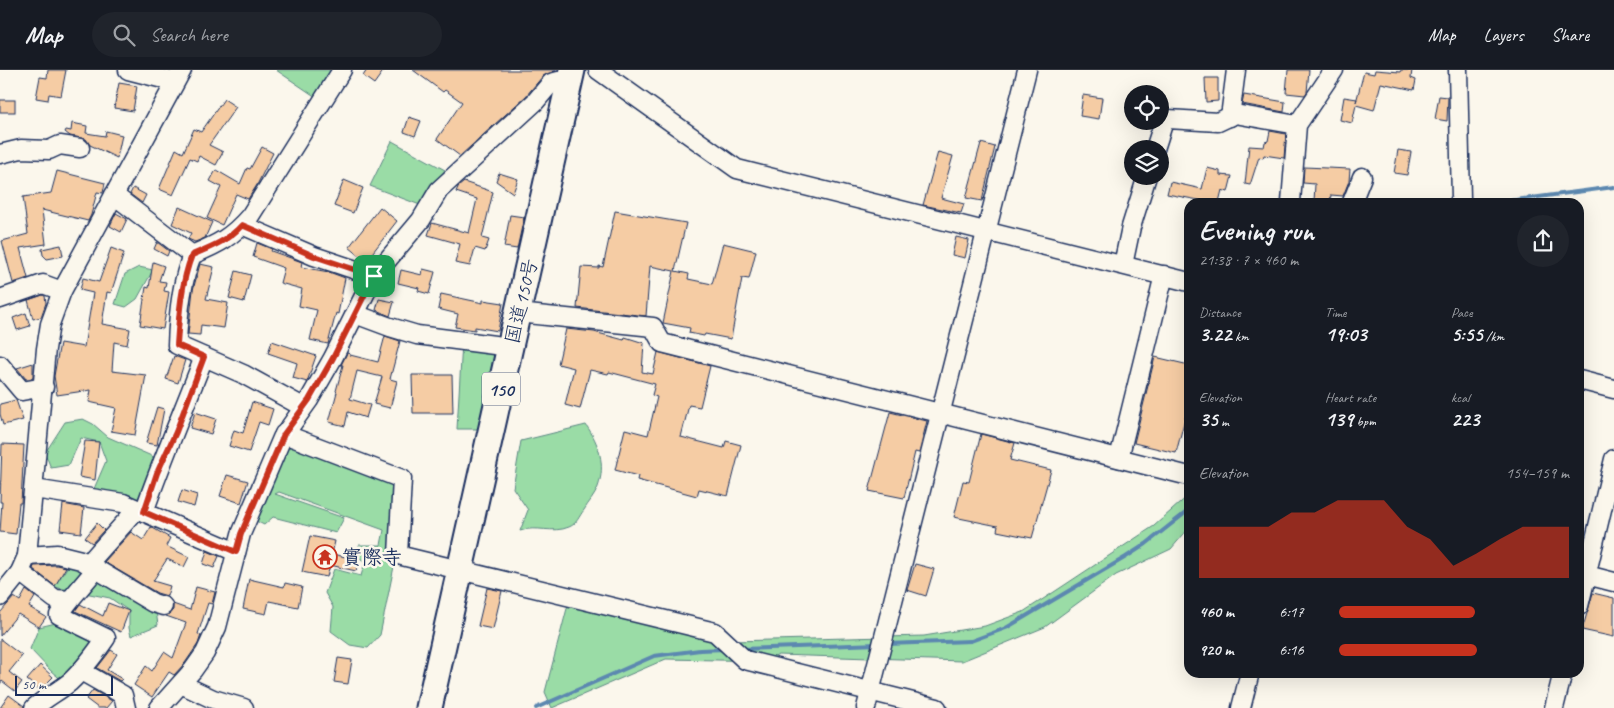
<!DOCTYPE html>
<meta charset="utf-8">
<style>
body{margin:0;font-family:Caveat,"Klee One",sans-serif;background:#20242c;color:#f1f3f6;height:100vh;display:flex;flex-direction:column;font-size:19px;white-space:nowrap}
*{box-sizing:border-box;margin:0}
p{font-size:16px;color:#9ea1a6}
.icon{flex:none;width:28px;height:28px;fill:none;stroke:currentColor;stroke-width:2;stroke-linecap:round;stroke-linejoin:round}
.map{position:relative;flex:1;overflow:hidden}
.sheet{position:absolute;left:1184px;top:128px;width:400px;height:480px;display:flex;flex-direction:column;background:#171b24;border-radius:15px;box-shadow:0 5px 20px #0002}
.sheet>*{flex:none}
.fabs{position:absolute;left:1124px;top:15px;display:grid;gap:10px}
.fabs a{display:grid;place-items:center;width:45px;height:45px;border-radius:50%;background:#171b24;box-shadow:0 5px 20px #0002;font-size:25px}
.scale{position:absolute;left:15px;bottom:12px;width:98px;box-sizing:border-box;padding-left:5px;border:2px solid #1b2f5e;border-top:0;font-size:14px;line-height:18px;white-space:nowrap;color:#1b2f5e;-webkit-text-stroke:4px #fbf7ec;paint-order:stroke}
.pin{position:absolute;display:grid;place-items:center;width:42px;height:42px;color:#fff;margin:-21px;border-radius:10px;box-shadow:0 2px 8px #0006}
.round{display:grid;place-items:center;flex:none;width:52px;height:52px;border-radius:26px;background:#20242c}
.overview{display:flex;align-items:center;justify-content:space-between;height:85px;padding:0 15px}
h1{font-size:28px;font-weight:800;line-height:38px}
.metrics{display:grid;grid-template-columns:repeat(3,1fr);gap:8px;height:85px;padding:5px 15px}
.metrics div{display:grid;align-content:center}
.metrics b{font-size:21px;font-weight:800}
.metrics small{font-size:14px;font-weight:400}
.metrics p{font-size:14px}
.chart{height:140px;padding:10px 15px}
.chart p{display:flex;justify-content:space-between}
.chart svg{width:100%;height:90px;margin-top:5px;fill:#c8321e;opacity:.7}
ul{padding:0 15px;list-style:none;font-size:16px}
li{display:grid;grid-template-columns:80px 60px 1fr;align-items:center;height:38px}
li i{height:12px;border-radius:6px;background:#c8321e}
header{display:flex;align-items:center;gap:30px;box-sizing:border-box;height:70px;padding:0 25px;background:#171b24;border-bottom:1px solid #363941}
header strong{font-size:24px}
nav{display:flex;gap:28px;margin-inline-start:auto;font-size:18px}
.search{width:350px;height:45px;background:#20242c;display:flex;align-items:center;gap:12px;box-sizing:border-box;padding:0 18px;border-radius:28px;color:#9ea1a6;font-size:19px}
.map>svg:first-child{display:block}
.green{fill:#9adca6;stroke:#5a8682}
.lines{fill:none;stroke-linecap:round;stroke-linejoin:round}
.stream{stroke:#5b88b0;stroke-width:4}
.building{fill:#f5cca4;stroke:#1b2f5e}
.minor-casing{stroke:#1b2f5e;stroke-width:21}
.highway-casing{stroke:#1b2f5e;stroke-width:29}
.minor{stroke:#fbf7ec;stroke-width:18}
.highway{stroke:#fbf7ec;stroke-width:25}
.route-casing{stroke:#fff;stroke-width:10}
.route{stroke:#c8321e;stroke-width:6}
.labels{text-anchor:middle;stroke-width:5;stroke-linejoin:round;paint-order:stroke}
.shield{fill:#fbf7ec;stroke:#5e6b89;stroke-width:1}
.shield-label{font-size:19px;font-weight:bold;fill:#1b2f5e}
.street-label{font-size:20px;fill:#1b2f5e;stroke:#fbf7ec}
.poi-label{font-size:20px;font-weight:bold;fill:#1b2f5e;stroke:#fbf7ec;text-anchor:start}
</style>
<header>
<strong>Map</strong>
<div class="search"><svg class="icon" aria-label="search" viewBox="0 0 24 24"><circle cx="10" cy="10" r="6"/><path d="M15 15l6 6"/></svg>Search here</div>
<nav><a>Map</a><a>Layers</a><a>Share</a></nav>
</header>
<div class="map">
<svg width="1614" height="638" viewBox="0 0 1614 638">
<rect width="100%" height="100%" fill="#fbf7ec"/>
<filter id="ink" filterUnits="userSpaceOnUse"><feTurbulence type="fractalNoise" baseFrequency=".02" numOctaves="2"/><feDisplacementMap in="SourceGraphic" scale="10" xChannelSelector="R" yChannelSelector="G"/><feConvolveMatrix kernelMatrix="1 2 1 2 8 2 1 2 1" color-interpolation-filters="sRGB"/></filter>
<g filter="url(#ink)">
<g class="green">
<polygon points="276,0 333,0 316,27"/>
<polygon points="392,71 445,100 420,135 370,116"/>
<polygon points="139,197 153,200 137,229 126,237 115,234 125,204"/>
<polygon points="462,272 501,276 479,359 457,359"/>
<polygon points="83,349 93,354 108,367 163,391 140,441 90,428 106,391 99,372 81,368 69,395 51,398 45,383 65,352"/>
<path d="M 586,355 C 599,373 606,395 598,417 C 595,426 588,433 584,440 C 579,446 577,454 569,457 C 553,464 536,455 520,461 L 528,440 L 513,418 L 521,371 Z"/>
<polygon points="282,368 402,409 398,477 380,565 368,578 350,575 331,561 333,537 325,523 334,499 361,506 365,492 356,485 359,475 381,475 384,460 279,422 275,424 344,448 336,463 273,447 264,455 254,450"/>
<polygon points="1189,425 1189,458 1171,479 1116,505 1045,557 962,591 778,585 769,591 666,589 552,638 545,622 570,527 733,571 924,566 985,556 1023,542 1051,524 1154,456"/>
<polygon points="68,496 93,497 156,541 158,555 131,566 129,558 129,541 110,528 54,517"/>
<polygon points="56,553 102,566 64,612 51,601 30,579 39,557"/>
</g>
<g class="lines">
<g class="stream">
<polyline points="1501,132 1614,117"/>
<polyline points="887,574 971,571 1006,558 1126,487 1146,474 1189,440"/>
<polyline points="742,579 878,574"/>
<polyline points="536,638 654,586 700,580 725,579"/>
</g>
</g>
<g class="building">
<polygon points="48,0 66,0 61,26 49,24 48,30 36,28 40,7 47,8"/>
<polygon points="367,0 384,0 374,14 363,6"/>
<polygon points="413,0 557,0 543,6 526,26 460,86 437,69 462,32 445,20 443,22"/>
<polygon points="1288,0 1309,0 1307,22 1305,25 1286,23"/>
<polygon points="1375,0 1400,2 1401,0 1412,0 1411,8 1416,10 1414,20 1381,13 1374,40 1356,35 1352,53 1340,50 1344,27 1357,29 1356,32 1364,2 1374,4"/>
<polygon points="1205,8 1218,8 1218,31 1206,32"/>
<polygon points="119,13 137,16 133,41 114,38"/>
<polygon points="1083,25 1102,28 1099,49 1080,46"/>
<polygon points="1244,25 1285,32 1284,42 1242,34"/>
<polygon points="1439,26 1448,27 1447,51 1435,49"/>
<polygon points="224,29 236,37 209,75 223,82 216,95 199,86 197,91 190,88 173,125 159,119 176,79 183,83 194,59 201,62"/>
<rect x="0" y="30" width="15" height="12"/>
<polygon points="409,47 421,51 415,66 404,62"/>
<polygon points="72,53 87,56 86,63 105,66 106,61 122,65 117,88 90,75 86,69 70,66 65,62 66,60 71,61"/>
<polygon points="1270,61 1286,64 1284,88 1264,85 1263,88 1259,87 1250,115 1245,114 1249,76 1264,77 1265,72 1268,71"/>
<polygon points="981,73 995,77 982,131 966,128"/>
<polygon points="262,77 273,83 257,115 248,129 236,124 222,155 207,148 221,117 210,111 216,100 240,114 247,98 250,99"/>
<polygon points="1398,80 1411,82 1407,105 1394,103"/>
<polygon points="938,82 953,86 941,128 964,134 961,143 923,135"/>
<polygon points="1304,97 1350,99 1349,111 1343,126 1331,125 1330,132 1314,132 1315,114 1303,113"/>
<polygon points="1207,98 1220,101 1220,105 1232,106 1228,122 1222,120 1219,132 1209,132 1167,124 1170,112 1202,119"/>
<polygon points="57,101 105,113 103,123 97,122 91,145 88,151 42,140 46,174 20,178 28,208 13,213 2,171 28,164 23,127 51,123"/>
<polygon points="499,103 518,109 513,123 496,111"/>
<polygon points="344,110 363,118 353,143 334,136"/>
<polygon points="464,112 493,122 482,168 489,170 485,181 475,178 470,196 455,193 460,174 428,165 432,153 469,163 477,129 456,122 458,117"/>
<polygon points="133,118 146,125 142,133 130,124"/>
<polygon points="179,137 212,152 205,168 195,172 188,169 191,163 172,154"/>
<polygon points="380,137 397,151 366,191 349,177"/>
<polygon points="615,141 686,153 675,201 689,204 688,209 712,214 723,173 756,181 749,209 742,208 731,269 705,264 704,266 689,263 690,258 663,253 674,201 650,196 646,246 577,238 581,197 599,198 599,196 603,197"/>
<polygon points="116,143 127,149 121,162 110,156"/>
<polygon points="510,145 524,147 517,179 504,177"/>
<polygon points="956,167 969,170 965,188 952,185"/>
<polygon points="157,172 169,181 167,186 154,179"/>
<polygon points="257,173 272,179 271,181 302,192 301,197 329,202 345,208 338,244 336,243 328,274 310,270 317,240 299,236 302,219 280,213 284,198 253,187"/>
<polygon points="61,175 63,186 47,189 43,185 42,179"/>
<polygon points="111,178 124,183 111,223 107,222 102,254 130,259 127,275 114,272 112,301 146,305 135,365 111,361 116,338 89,332 91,320 57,325 54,306 60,273 84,277 93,223 80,220 83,208 99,212"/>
<polygon points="153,192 164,196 159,211 166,212 164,221 169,222 163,259 140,255 146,217 149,218"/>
<polygon points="200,194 214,197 206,229 228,233 224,258 201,255 200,265 188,264 193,220"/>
<polygon points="423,199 435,202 429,224 418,221 419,218 398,213 401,200 422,205"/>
<polygon points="236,201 251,205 244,232 229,228"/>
<polygon points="441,224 483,233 483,230 503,233 498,261 475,257 475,260 455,257 458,244 438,239"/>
<polygon points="43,225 45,226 46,233 41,247 33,249 28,230"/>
<polygon points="379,229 394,232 390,246 376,240"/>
<polygon points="26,243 30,256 17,260 13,248"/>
<polygon points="566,259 594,262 624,270 625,267 644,273 642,302 653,304 658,282 710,296 700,337 689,335 681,367 724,378 726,371 741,375 728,426 699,419 697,426 637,410 638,406 615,400 625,359 648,365 657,327 652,325 655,314 609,302 608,304 590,300 580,339 565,335 574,298 558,294"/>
<polygon points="385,266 400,271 390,309 397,311 390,338 374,334 382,307 357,301 350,329 370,335 366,348 348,342 345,356 329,352 337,322 336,321 343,295 341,295 347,283 350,284 350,285 378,292"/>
<polygon points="272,271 316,286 307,312 293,308 297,293 268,283"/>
<polygon points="174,286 185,290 178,313 166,309"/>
<polygon points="1155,287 1189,295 1189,333 1176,383 1134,373"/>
<polygon points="33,293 33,308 26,309 17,298"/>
<polygon points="412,305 452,305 453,343 413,343"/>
<polygon points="16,330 23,350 3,355 0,344 0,334"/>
<polygon points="252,332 273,339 268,355 259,352 249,382 229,376 234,360 243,363"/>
<polygon points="157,337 164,339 157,375 146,373"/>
<polygon points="195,342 216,349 211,364 190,358"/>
<polygon points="890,342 927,351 919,383 915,382 904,428 869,421"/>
<polygon points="981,364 1015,373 1010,390 1051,400 1032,468 997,461 998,456 954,447 963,411 969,412"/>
<polygon points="85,371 99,372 95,410 79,407"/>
<polygon points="2,374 24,375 21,433 19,433 16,464 0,462 2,432 0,432"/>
<polygon points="227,405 248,411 241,433 220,426"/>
<polygon points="182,420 197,425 194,437 178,432"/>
<polygon points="63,434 84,438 81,463 60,460"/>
<polygon points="97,453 104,460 92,473 85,468"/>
<polygon points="151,457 170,468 166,476 189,487 184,497 167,489 153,511 170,516 167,526 157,523 104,492 131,462 143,470"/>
<polygon points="310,466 335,471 332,484 359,490 356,501 330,495 327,507 302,502"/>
<polygon points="207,481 219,486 214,498 203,494"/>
<polygon points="915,494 934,499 926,526 907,520"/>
<polygon points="56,495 66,497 55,516 33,499 34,496"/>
<polygon points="249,509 284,517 285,513 302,517 298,537 269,531 266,544 243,539"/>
<polygon points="196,517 215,522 212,534 208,533 198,564 201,565 198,574 185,593 174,605 169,602 152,627 134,615 146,596 152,601 164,582 173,588 186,553 166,546 173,540 173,534 190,540"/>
<polygon points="487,518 502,521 493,559 478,556"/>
<polygon points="26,520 35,527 29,537 46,547 39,557 18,544 0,566 0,543 14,527 20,531"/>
<polygon points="1593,523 1614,528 1614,567 1582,560"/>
<polygon points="108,533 129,541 121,562 75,541 80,534 103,546"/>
<polygon points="0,569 22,586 9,602 22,612 15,621 2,611 0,614"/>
<polygon points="111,580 117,584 107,600 122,609 120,611 97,598"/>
<polygon points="338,588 352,590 348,614 334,612"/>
<polygon points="40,595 53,607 40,620 27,610"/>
<polygon points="93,620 112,631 106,638 98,638 86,629"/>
<polygon points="9,625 24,636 24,638 0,638"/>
</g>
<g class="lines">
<g class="minor-casing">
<g id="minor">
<polyline points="128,0 175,12"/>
<polyline points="598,0 737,99 1189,212"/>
<polyline points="1458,0 1461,129 1459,132"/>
<polyline points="1230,47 1236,0"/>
<polyline points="1155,79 1163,54 1168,49 1218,52 1235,44 1297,55"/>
<polyline points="0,84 21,79 49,80 60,75 80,78"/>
<polyline points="114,125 192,185"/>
<polyline points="1291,132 1297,55 1334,0"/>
<polyline points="1352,132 1362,107"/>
<polyline points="242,155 314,186 374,206"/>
<polyline points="1123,195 1131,157 1147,106"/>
<polyline points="0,229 43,214 62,221"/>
<polyline points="518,243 653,257 662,273 1189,406"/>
<polyline points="355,244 390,257 417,265 510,277"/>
<polyline points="0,295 22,321 44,317"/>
<polyline points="1579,310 1614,319"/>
<path d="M 303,337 L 243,304 L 177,275 C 178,245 181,213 192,185 C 218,174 231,168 250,146 L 342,0"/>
<polyline points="284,364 402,409 398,485 715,562 745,590 937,638"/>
<polyline points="1119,388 1164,205"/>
<polyline points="34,419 123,433 236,482"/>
<path d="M 144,442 C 162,390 184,339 204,287"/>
<polyline points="27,486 57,484 81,490 153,533 163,536"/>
<polyline points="88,494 137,439"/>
<polyline points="20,502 55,529 70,530 96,499"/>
<polyline points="1579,503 1614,512"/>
<polyline points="0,527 20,502 27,486 46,279 50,254 62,221 182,0"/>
<polyline points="1579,536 1614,389"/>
<polyline points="81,601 123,625 126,638"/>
<polyline points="181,614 213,629 244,638"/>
<path d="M 34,638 C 45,628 59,621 70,612 C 84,599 95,584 106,568 L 59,545 L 70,530"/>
<polyline points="159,638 193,600 205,583 217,557 241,464 282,368 309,330 333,288 374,206 421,150 439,120 535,32 551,13 570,8"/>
<polyline points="866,638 1027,0"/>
<polyline points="1241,638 1250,602"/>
<polyline points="1554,638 1563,602"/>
</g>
</g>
<g class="highway-casing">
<polyline id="highway" points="429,638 572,0"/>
</g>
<use href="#minor" class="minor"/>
<use href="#highway" class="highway"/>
</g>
</g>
<g class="lines" filter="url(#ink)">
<g class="route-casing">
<path id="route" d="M 242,155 L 314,186 L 374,206 L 333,288 L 309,330 L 284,364 L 241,464 L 236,482 L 144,442 L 157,403 L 176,362 L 204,287 L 177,275 C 179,245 181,213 192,185 C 211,177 229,170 242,155 Z"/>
</g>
<use href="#route" class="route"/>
</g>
<defs>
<g id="temple-ring" transform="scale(1.25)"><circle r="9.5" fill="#fbf7ec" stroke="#c8321e" stroke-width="1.5"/><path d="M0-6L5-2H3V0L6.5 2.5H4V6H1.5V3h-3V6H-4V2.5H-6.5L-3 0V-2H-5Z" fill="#c8321e"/></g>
</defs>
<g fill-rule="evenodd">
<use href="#temple-ring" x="325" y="487"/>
</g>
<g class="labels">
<rect class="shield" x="482" y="302.5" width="38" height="33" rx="4"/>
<g class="shield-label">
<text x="501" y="326">150</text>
</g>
<g class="street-label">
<text transform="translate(521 231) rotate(-77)" y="7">国道150号</text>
</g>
<g class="poi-label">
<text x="342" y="494">實際寺</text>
</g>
</g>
</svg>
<div class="fabs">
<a><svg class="icon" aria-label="locate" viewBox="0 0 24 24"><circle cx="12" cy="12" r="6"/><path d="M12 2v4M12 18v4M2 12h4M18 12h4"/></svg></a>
<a><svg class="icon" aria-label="layers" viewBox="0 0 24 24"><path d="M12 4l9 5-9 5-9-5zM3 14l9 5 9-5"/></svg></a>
</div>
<div class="scale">50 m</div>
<div class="pin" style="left:374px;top:206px;background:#1e9e55"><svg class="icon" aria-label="arrive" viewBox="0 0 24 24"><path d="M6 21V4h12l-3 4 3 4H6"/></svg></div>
<section class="sheet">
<div class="overview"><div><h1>Evening run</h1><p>21:38 · 7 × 460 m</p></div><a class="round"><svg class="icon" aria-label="share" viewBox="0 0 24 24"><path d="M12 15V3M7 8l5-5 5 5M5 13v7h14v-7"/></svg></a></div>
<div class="metrics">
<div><p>Distance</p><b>3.22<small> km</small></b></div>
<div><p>Time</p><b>19:03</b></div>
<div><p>Pace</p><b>5:55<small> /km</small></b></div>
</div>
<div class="metrics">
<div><p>Elevation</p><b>35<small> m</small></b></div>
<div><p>Heart rate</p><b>139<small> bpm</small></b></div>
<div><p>kcal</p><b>223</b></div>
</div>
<div class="chart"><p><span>Elevation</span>154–159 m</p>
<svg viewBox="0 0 160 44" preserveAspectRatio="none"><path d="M0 44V19L10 19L20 19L30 19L40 12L50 12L60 6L70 6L80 6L90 19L100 25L110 38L120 32L130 25L140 19L150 19L160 19V44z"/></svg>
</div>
<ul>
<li><b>460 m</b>6:17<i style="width:59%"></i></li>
<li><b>920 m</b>6:16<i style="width:60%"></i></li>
</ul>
</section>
</div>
